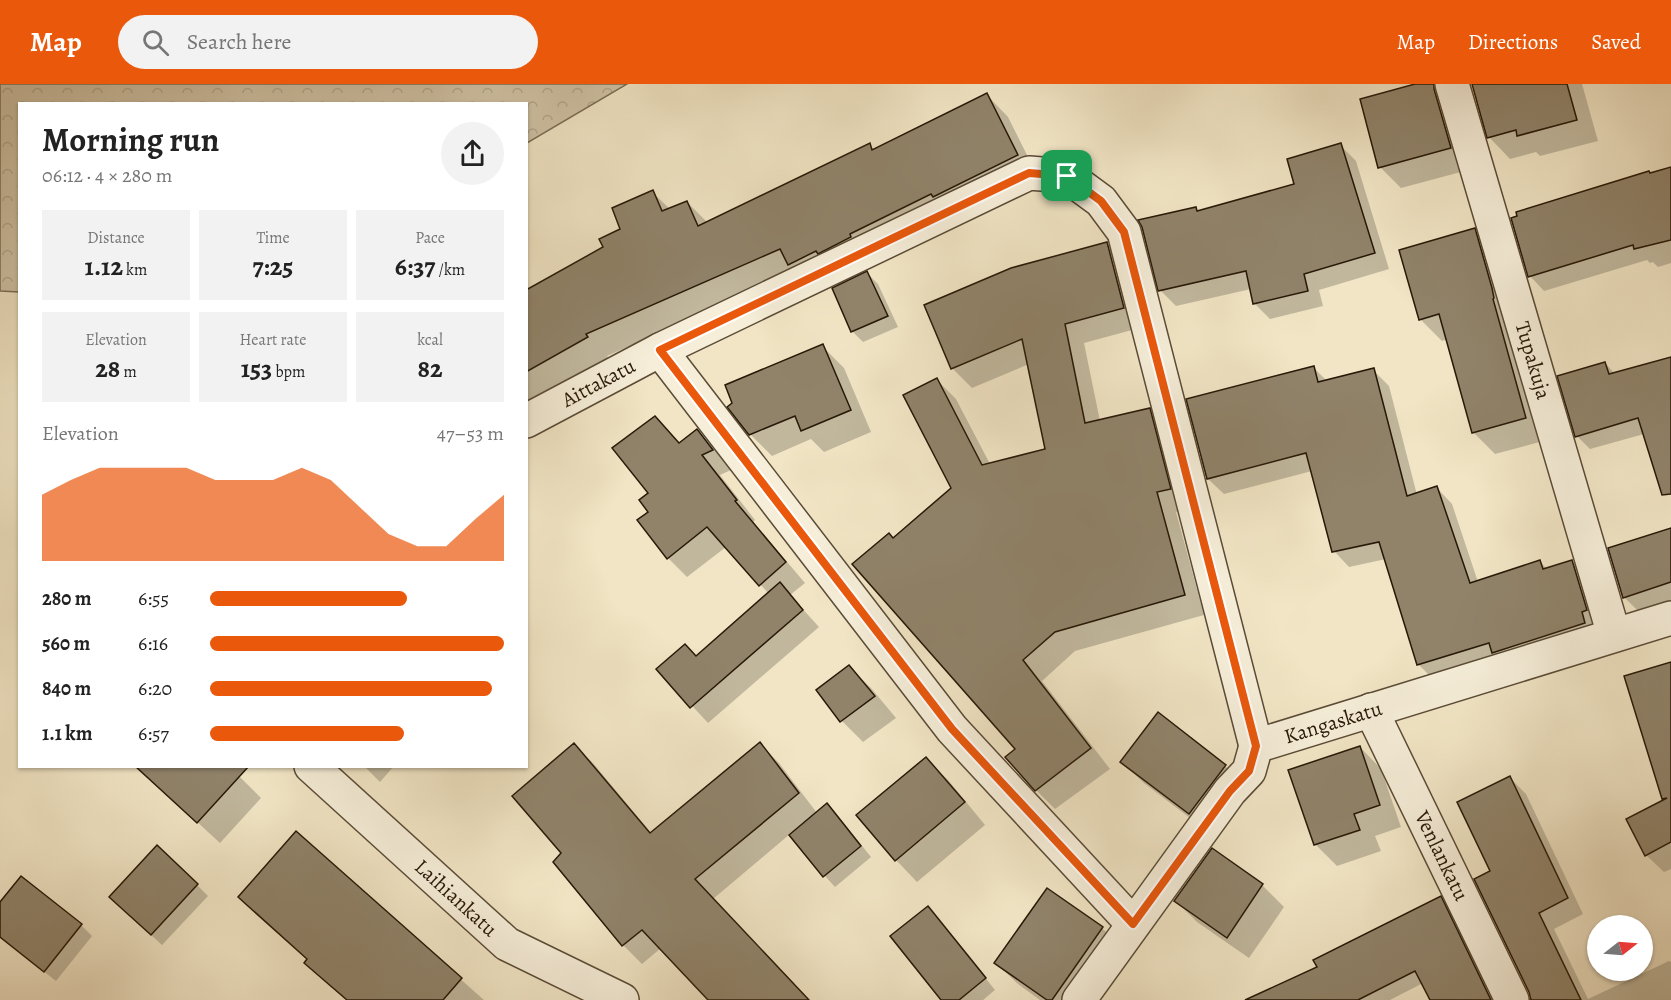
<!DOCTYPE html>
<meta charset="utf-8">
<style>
body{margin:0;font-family:Alegreya,serif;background:#f2f2f2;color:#222;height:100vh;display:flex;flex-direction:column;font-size:22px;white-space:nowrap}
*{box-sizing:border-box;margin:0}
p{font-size:20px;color:#767676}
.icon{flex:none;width:33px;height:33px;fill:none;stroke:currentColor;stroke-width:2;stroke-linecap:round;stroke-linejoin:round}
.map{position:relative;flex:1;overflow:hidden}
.sheet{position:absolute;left:18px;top:18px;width:510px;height:666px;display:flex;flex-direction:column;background:#fff;border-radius:0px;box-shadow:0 2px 4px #0004}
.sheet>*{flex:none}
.needle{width:39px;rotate:73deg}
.buttons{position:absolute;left:1587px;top:831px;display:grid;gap:12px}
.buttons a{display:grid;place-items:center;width:66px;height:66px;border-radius:50%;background:#fff;box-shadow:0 2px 4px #0004;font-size:30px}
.pin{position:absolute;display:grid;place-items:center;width:51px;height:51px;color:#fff;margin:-26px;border-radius:12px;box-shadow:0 3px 9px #0006}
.round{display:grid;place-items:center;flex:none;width:63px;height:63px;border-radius:32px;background:#f2f2f2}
.overview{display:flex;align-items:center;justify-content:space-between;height:102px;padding:0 24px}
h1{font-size:33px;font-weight:700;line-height:45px}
.metrics{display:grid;grid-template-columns:repeat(3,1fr);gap:9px;height:102px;padding:6px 24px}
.metrics div{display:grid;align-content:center;border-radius:0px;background:#f2f2f2;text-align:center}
.metrics b{font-size:26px;font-weight:700}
.metrics small{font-size:16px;font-weight:400}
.metrics p{font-size:16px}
.chart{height:168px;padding:12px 24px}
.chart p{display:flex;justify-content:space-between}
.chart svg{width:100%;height:108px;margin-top:6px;fill:#ea580c;opacity:.7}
ul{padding:0 24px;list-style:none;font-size:20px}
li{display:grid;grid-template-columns:96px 72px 1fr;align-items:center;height:45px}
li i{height:15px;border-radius:8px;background:#ea580c}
header{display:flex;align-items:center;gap:36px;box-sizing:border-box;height:84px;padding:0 30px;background:#ea580c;color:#fff}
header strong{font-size:28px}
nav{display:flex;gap:33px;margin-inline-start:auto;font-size:21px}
.search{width:420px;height:54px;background:#f2f2f2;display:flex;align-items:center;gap:15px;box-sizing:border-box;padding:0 21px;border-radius:33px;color:#767676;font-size:22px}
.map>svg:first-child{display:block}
.forest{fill:url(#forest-crowns);stroke:#7b6d56;stroke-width:1.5}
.shadow{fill:#0003}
.building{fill:#90836a;stroke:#271807;stroke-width:1.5}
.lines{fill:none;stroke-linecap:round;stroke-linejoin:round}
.minor-casing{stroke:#5a4b36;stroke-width:36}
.minor{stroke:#f6eed9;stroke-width:33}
.route-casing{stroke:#fff;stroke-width:12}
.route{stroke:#ea580c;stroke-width:8}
.labels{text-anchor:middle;stroke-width:4.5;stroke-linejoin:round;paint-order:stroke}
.street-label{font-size:21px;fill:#271807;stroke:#f6eed9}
</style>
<header>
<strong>Map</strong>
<div class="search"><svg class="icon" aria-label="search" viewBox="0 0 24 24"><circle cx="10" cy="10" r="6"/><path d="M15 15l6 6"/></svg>Search here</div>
<nav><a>Map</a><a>Directions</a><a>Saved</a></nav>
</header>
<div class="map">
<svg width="1671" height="916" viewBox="0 0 1671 916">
<defs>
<pattern id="forest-crowns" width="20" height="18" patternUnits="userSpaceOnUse" patternTransform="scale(1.5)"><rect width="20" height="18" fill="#cfc2a5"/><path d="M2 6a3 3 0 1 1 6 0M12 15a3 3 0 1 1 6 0" fill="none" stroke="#b2a68d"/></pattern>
</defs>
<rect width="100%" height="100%" fill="#f1e5c5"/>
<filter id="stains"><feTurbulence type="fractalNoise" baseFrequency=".00333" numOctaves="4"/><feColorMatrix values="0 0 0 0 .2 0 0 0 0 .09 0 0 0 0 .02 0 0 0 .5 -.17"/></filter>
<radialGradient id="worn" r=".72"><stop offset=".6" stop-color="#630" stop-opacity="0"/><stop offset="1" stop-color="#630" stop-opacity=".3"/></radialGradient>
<polygon class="forest" points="0,0 627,0 527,59 526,20 20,20 19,208 0,207"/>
<g class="shadow">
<polygon points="1421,0 1437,0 1472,85 1401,104 1380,83"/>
<polygon points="1473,0 1582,0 1598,57 1540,72 1536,68 1510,75 1489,53"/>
<polygon points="987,11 1008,33 1038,93 797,188 607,272 609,275 526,321 526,207 605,164 622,146 652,108 670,125 687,118 708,139 869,61 875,66"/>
<polygon points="1340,61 1356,77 1389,185 1319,206 1323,222 1270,235 1254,219 1251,205 1176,222 1160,206 1196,125 1200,128 1296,101"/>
<polygon points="1671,85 1671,179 1658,183 1653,178 1650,179 1647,176 1544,207 1530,192 1650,90"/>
<polygon points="1474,146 1496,168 1547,356 1495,370 1473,348 1448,255 1442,257 1420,235"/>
<polygon points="1107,159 1126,179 1143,243 1084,259 1100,337 1150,326 1169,346 1189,424 1176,428 1204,531 1075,567 1042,597 1110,685 1055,725 1036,706 1017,666 894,456 953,404 936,295 956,315 990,380 1046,366 1029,280 972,304 952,284"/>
<polygon points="867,189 878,200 898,243 863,258 852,247"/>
<polygon points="822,262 844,284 871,348 824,368 811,355 772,372 750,350"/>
<polygon points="1671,274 1671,410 1659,399 1644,350 1590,365 1577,352 1605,279 1615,290"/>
<polygon points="1314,284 1328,298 1373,286 1389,302 1417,411 1437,404 1452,420 1478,498 1540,478 1547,485 1572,477 1587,493 1600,554 1433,595 1418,580 1386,475 1349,483 1334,467 1312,387 1224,410 1208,395"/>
<polygon points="655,334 680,360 697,347 717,367 731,386 720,391 755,436 753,438 805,499 790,511 819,543 708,639 658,585 697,573 769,510 726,463 687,493 668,474 650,428"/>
<polygon points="1671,457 1671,526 1646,535 1624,513"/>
<polygon points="1671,579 1671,785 1664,788 1646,771 1664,717 1626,593"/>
<polygon points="849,583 871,604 896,634 863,658 842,637 818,606"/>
<polygon points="760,660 779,679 817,729 827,721 838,732 871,773 835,803 825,792 790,750 713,815 808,916 711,916 661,864 642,880 623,861 555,778 563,769 574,661 593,679 652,750"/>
<polygon points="1360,663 1381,685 1401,743 1375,752 1381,767 1337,782 1315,760"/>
<polygon points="926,675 948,696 985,741 917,798 896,776"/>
<polygon points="1122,678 1225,682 1247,703 1211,750 1144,699"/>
<polygon points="364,682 394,682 380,698"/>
<polygon points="146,691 239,692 261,714 220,759"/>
<polygon points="1510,694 1526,710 1583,830 1554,845 1588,915 1669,877 1671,878 1671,916 1536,916 1492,788"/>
<polygon points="296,749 484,916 347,916 321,894 306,879 308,876 240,813"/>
<polygon points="1212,766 1262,801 1284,823 1249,874 1197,838 1176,817"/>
<polygon points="197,801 208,812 162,861 122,824"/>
<polygon points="1440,814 1451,825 1496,916 1432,916 1423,899 1390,916 1335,916"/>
<polygon points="0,821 81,841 92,852 56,897 0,853"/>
<polygon points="928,824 938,835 995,906 983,916 943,916"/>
<polygon points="1102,844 1124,866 1089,916 1040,916 1018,900 996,879"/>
</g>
<g class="building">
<polygon points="1415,0 1434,0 1434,5 1451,64 1378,84 1360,15"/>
<polygon points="1472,0 1567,0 1577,36 1517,52 1516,46 1487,54"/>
<polygon points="987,9 1018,71 933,113 931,110 850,150 851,153 818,170 816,167 788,181 780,165 586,250 588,253 526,288 526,206 603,163 599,155 620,145 612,124 653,106 662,127 687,117 698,142 870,59 872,66"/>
<polygon points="1341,59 1375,169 1304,190 1308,207 1253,220 1246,187 1158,207 1142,143 1138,136 1196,123 1197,127 1294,100 1287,75"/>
<polygon points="1671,83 1671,156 1634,165 1633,161 1528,193 1511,134 1517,132 1516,128 1649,87 1650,89"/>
<polygon points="1475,144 1492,204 1494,214 1493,215 1526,334 1472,349 1439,230 1419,236 1399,166"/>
<polygon points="1107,158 1124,224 1065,240 1085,339 1150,324 1171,405 1157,408 1185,511 1055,548 1023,576 1091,664 1035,707 1005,673 1015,665 852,480 889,449 893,454 951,404 903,311 937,294 982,381 1045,365 1022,255 951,285 924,221 1011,184"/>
<polygon points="867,187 888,232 851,248 832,204"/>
<polygon points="823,260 851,326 801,347 795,332 749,351 727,323 732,319 725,301"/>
<polygon points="1671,273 1671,410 1662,411 1638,334 1575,353 1557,292 1605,278 1609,290"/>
<polygon points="1314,282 1318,298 1374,284 1407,412 1437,402 1470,499 1540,476 1543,485 1572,476 1587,526 1582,528 1585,539 1492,569 1489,559 1417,581 1379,458 1332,468 1306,369 1207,395 1186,315"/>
<polygon points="655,332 679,359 697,345 713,366 702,371 737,416 735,417 786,478 759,502 707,443 667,475 637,436 648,428 639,416 648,409 612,364"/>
<polygon points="1671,444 1671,498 1623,514 1608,464"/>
<polygon points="780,498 803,526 690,624 656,585 685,560 696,572"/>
<polygon points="1671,578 1671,758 1645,772 1626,735 1667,714 1662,715 1624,592"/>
<polygon points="849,581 875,612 840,638 816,606"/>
<polygon points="1158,628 1226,681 1189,730 1120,678"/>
<polygon points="760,658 799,709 695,795 809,916 708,916 642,846 622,862 553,778 561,769 512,712 574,659 650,749"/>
<polygon points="1360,662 1380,721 1354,730 1360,746 1314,761 1288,686"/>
<polygon points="926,673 965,718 895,777 856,731"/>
<polygon points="135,682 249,682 197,739"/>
<polygon points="1510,692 1568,814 1539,829 1581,916 1531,916 1529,908 1474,795 1490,787 1457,718"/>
<polygon points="827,719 861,762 823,793 789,751"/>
<polygon points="296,747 462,894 443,916 347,916 304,879 307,875 238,813"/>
<polygon points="157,761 198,800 151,851 109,813"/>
<polygon points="1212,764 1263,800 1227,854 1174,817"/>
<polygon points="21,792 82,840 44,888 0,853 0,818"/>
<polygon points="1047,804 1103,843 1052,916 1047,916 994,879"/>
<polygon points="1441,812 1491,916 1430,916 1415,887 1358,916 1245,916 1317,883 1313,876"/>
<polygon points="928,822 986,894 959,916 941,916 890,852"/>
</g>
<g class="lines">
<g class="minor-casing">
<g id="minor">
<path id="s1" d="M 1452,0 L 1614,551"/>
<polyline points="660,266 952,645 1133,840"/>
<path id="s2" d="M 526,337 L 660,266 L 1029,89 L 1067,92 L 1101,117 L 1124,148 L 1256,662"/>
<path id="s3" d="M 1371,626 L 1512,916"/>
<path id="s4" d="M 311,682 L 507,860 L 622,916"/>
<path id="s5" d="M 1079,916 L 1230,707 L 1249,687 L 1256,662 L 1671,534"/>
</g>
</g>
<use href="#minor" class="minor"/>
</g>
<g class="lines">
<g class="route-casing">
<polygon id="route" points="1029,89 1067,92 1101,117 1124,148 1256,662 1249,687 1230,707 1133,840 952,645 660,266"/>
</g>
<use href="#route" class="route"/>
</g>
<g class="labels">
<g class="street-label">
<text dy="7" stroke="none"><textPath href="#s1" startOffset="288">Tupakuja</textPath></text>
<text dy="7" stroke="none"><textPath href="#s2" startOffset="82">Aittakatu</textPath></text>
<text dy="7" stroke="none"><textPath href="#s5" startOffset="392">Kangaskatu</textPath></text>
<text dy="7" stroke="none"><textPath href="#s3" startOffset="162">Venlankatu</textPath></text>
<text dy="7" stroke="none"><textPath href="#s4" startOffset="196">Laihiankatu</textPath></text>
</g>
</g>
<rect width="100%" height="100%" filter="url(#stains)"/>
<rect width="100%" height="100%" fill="url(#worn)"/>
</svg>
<div class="buttons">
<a><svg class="needle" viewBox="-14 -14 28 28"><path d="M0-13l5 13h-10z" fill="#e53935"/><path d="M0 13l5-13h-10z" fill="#767676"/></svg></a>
</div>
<div class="pin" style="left:1067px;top:92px;background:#1e9e55"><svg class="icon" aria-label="arrive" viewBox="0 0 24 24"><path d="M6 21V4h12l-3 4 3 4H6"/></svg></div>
<section class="sheet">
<div class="overview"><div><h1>Morning run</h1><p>06:12 · 4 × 280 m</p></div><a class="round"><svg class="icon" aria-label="share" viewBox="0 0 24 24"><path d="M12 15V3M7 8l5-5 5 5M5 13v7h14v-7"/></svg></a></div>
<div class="metrics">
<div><p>Distance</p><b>1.12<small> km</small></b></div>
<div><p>Time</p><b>7:25</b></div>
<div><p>Pace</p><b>6:37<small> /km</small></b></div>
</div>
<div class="metrics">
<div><p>Elevation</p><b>28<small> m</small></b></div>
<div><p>Heart rate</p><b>153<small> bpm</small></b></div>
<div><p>kcal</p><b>82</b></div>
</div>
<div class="chart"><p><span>Elevation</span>47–53 m</p>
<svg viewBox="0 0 160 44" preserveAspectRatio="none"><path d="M0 44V17L10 11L20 6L30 6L40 6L50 6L60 11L70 11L80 11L90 6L100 11L110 22L120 33L130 38L140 38L150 27L160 17V44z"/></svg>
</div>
<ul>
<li><b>280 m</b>6:55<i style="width:67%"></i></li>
<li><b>560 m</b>6:16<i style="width:100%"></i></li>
<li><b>840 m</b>6:20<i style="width:96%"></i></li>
<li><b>1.1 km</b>6:57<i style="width:66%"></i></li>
</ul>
</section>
</div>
